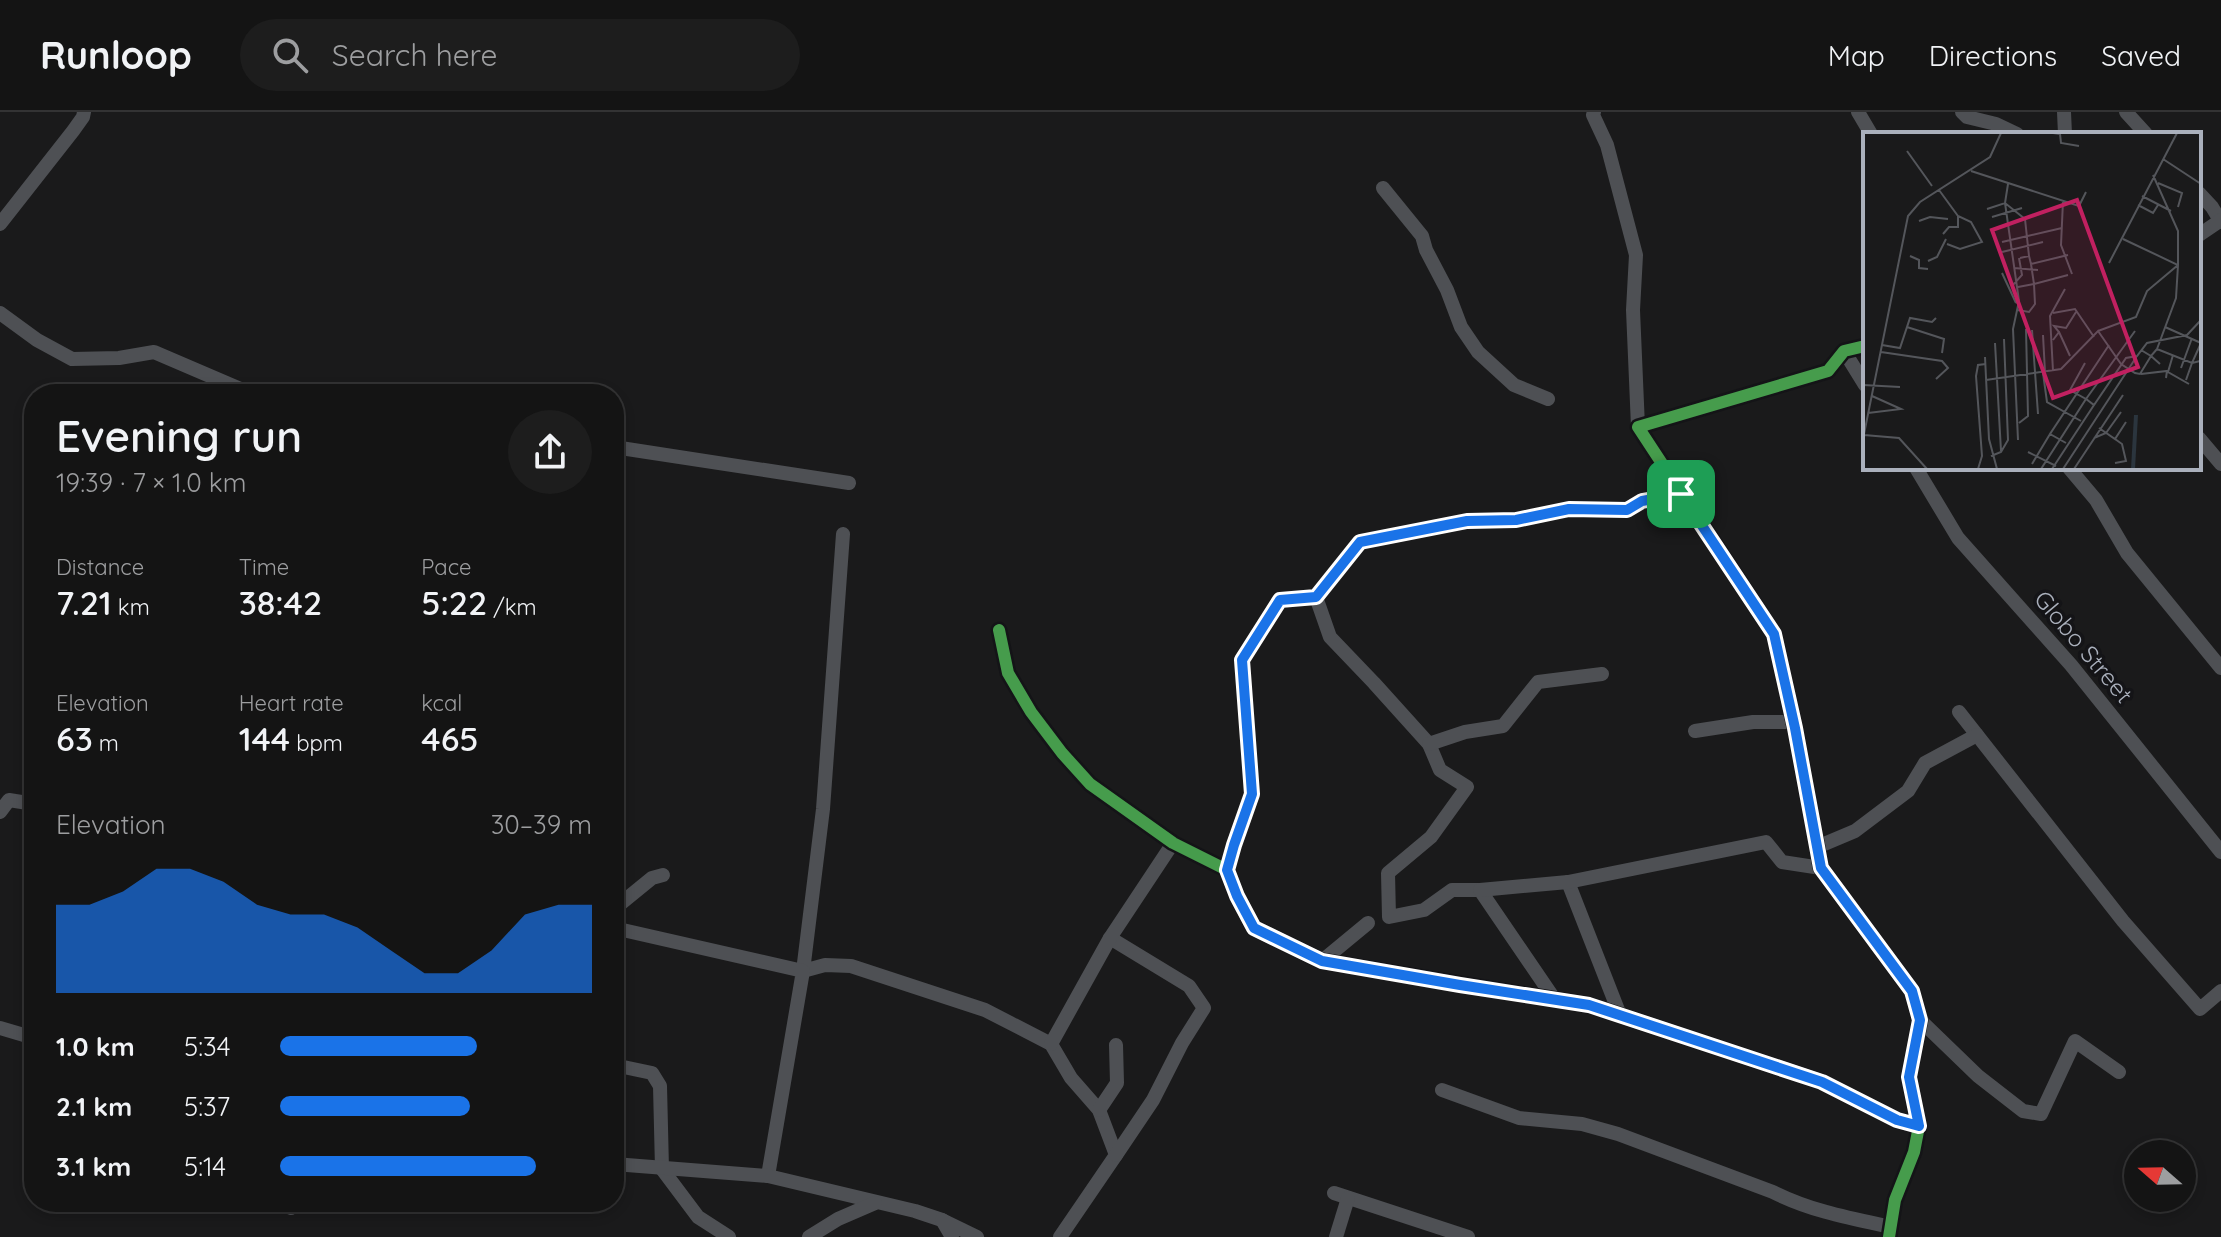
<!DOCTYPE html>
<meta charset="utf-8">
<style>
body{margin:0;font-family:Quicksand,sans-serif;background:#1d1d1d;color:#f1f3f6;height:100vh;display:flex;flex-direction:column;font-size:30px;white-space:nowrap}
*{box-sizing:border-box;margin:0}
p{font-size:26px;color:#9d9ea0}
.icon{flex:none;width:44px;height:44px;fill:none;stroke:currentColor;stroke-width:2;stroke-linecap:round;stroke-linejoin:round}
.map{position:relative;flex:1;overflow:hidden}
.side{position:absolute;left:24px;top:272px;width:600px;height:828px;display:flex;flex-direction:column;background:#141414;border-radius:32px;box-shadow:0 4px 12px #0003,0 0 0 2px #333334}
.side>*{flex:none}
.needle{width:52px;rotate:290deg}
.tools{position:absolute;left:2124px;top:1028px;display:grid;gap:16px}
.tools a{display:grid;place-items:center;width:72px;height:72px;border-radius:50%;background:#141414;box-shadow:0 4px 12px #0003,0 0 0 2px #333334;font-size:40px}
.pin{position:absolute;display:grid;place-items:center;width:68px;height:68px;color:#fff;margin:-34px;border-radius:16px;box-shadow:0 4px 12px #0006}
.round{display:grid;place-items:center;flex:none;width:84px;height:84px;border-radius:42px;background:#1d1d1d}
.overview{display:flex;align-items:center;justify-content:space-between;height:136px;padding:0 32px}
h1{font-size:44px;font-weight:600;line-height:60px}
.stats{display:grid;grid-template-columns:repeat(3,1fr);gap:12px;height:136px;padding:8px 32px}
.stats div{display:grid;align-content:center}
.stats b{font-size:34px;font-weight:600}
.stats small{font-size:22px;font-weight:400}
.stats p{font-size:22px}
.chart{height:224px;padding:16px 32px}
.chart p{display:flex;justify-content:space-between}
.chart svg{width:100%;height:144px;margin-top:8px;fill:#1a73e8;opacity:.7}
ul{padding:0 32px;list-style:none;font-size:26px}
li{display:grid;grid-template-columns:128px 96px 1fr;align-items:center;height:60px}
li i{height:20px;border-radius:10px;background:#1a73e8}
header{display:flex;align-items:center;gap:48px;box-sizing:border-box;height:112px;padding:0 40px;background:#141414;border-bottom:2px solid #333334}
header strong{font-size:38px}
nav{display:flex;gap:44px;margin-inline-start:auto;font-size:28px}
.search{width:560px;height:72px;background:#1d1d1d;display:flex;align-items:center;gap:20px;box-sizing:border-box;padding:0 28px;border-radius:44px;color:#9d9ea0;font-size:30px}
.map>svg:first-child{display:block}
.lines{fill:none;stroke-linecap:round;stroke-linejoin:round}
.minor{stroke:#4e5054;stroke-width:14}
.cycleway-casing{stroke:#141417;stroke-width:17}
.cycleway{stroke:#469c4c;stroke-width:12}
.route-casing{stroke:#fff;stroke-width:16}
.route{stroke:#1a73e8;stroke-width:10}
.labels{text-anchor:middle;stroke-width:7;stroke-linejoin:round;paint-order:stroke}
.street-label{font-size:24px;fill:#aab0bc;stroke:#141417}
.inset-river{fill:none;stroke:#2b353e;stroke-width:4}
.inset-road{fill:none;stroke:#54565b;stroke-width:2}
.view{fill:#c12060;fill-opacity:0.15;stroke:#c12060;stroke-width:4}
.inset-edge{fill:none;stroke:#aab0bc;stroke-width:4}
</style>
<header>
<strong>Runloop</strong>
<div class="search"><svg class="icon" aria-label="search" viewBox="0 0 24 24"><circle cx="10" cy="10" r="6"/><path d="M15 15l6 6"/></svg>Search here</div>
<nav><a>Map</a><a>Directions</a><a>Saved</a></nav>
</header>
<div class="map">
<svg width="2221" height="1125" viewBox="0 0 2221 1125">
<rect width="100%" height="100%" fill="#1a1a1b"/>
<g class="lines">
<g class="minor">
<polyline points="1594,0 1593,3 1607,33 1636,143 1633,198 1638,315"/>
<polyline points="1858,0 1871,22"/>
<polyline points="1962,0 1967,5 1996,12 2017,22"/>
<polyline points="2064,0 2065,22"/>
<polyline points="2126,0 2146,22"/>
<polyline points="1383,76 1422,124 1426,138 1447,178 1461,215 1478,240 1514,273 1548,287"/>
<polyline points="2199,81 2212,95 2221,110"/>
<polyline points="0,112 73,19 83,5 84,0"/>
<polyline points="2199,123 2221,108"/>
<polyline points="0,201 37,228 72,247 119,246 154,240 252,282"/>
<polyline points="1865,234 1844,239 1828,259 1638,315 1774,522 1795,616 1821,756 1912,879 1920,908 1909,965 1919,1014 1914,1040 1895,1088 1889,1125"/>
<polyline points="1844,239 1865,273"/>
<polyline points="2199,326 2221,352"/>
<polyline points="614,335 849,371"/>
<polyline points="1916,356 1958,426 2071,553 2221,740"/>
<polyline points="2069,356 2096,388 2127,441 2221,556"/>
<polyline points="843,422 823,697 803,859 825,853 851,854 985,898 1051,932 1071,966 1099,998 1116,1043 1060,1125"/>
<polyline points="1316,485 1330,525 1374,571 1429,632 1440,658 1467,675 1431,725 1388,761 1389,805 1424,798 1452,778 1480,778 1555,888"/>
<polyline points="999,518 1008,561 1031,600 1062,641 1090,672 1173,731 1227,758 1237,784 1254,816 1322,849 1589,893 1822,970 1897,1008 1919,1014"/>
<polyline points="1959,600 2123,809 2200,897 2221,879"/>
<polyline points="1695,619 1753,610 1793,610"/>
<polyline points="1429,632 1465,620 1503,614 1538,570 1602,562"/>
<polyline points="0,700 9,688 34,692"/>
<polyline points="1817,735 1855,719 1908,679 1925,651 1977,623"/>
<polyline points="1227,758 1234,733 1252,682 1242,548 1280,488 1316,485 1360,430 1467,409 1516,408 1569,397 1627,398 1642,389 1681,382"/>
<polyline points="1568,770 1620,903"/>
<polyline points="1480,778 1568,770 1766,730 1782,750 1821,756"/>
<polyline points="614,797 652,766 663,763"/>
<polyline points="614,816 803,859 768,1064"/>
<polyline points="1110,826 1189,874 1204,896 1182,931 1153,988 1116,1043"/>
<polyline points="1322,849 1368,811"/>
<polyline points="1920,908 1978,964 2023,999 2041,1002 2075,929 2119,960"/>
<polyline points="0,916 34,926"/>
<polyline points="1051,932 1110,826 1173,731"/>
<polyline points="614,953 652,961 660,974 662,1057 698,1105 729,1125"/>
<path d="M 1442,978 L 1519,1006 L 1582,1012 L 1618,1022 L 1773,1080 C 1811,1099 1849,1106 1891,1115"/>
<polyline points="1099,998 1117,971 1116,933"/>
<polyline points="614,1052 768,1064 915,1099 942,1108"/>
<polyline points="1334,1081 1468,1125"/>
<polyline points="291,1096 292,1090"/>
<polyline points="809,1125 838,1107 875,1091"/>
<polyline points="952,1125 942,1108 977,1125"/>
<polyline points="1336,1125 1348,1086"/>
</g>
<g class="cycleway-casing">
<g id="cycleway">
<polyline points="1865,234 1844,239 1828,259 1638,315 1774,522 1795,616 1821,756 1912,879 1920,908 1909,965 1919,1014 1914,1040 1895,1088 1889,1125"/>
<polyline points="999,518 1008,561 1031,600 1062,641 1090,672 1173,731 1227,758 1237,784 1254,816 1322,849 1589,893 1822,970 1897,1008 1919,1014"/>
</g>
</g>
<use href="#cycleway" class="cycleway"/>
</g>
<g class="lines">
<g class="route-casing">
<polygon id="route" points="1681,382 1774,522 1795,616 1821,756 1912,879 1920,908 1909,965 1919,1014 1897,1008 1822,970 1589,893 1460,873 1322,849 1254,816 1237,784 1227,758 1234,733 1252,682 1242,548 1280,488 1316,485 1360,430 1467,409 1516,408 1569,397 1627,398 1642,389"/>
</g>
<use href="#route" class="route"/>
</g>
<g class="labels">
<g class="street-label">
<text transform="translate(2083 535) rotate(50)" y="8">Globo Street</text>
</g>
</g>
<g transform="translate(1863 20)">
<rect width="338" height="338" fill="#1a1a1b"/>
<path class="inset-river" d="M 270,337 L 273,283"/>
<path class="inset-road" d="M 190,1 L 197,2 L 198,11 L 216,14M 44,19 L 69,54M 300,27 L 338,52M 108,39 L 216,74 L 223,60M 295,51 L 319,61 L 315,75M 145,52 L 142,71 L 156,169M 76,58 L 95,84 L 108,90 L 119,110 L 97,117 L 84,112M 279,64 L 308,79M 200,69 L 198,113 L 209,142M 275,73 L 290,81 L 295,73M 124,77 L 142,71 L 162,87 L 166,124M 129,85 L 159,76M 56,89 L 67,85 L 85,87M 80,102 L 86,95 L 95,95 L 95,84M 260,107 L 315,133 L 313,166 L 294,217M 139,110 L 199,96M 139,120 L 180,110M 47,124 L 56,128 L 56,136 L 65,137M 157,126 L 166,124 L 168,132 L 205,123M 65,129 L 74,125 L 83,107M 246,131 L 314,1M 151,136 L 175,138M 139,141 L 153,171M 149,154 L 159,143 L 156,126M 155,155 L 171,152 L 168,132M 154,172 L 156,169 L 150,197 L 155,308M 155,178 L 166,180 L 172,172 L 171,152 L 205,143M 190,181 L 212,177 L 231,205M 44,195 L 81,207 L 79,221M 302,195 L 338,211M 169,198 L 175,282M 235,199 L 273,185 L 284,159 L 315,133 L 315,99 L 290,43M 196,200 L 207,224M 180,203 L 182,240M 190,208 L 196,200 L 191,194 L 203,196 L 213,180M 132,211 L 138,319M 19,213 L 37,216 L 47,186 L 69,190 L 73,186M 278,218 L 288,224 L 294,217 L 329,231 L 338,211M 18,220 L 79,229 L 85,236 L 73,247M 310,223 L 305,240 L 326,252M 122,225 L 126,307 L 134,337M 222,231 L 207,258 L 223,267 L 272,199M 318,236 L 329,206M 190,239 L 187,184 L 202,157M 180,241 L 184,270 L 218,289M 278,242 L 304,239 L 303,246M 123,248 L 198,237 L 235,199 L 258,232 L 272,241 L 277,242 L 288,224 L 297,232M 323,248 L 329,231 L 337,229M 0,253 L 37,255M 5,281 L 38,277 L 9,264M 156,291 L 165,284 L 163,197M 236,296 L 252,307 L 263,290M 1,303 L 36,306 L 64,337M 231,306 L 243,301 L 258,280M 0,307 L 45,84 L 57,70 L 127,25 L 138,1M 252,307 L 259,312 L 263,329 L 252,331M 203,311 L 187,302 L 246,213M 165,320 L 193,334M 128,324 L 138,320 L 145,308 L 141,207M 169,332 L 187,302M 115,337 L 119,324 L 113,244 L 115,233 L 123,232M 178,337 L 223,267 L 231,273 L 263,226 L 274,224 L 284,211 L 324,203 L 338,188M 189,337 L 231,273M 200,337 L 274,224M 211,337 L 260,263"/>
<path class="view" d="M 214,68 L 275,235 L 190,266 L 129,98 Z"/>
<rect width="338" height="338" class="inset-edge"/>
</g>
</svg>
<div class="tools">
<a><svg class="needle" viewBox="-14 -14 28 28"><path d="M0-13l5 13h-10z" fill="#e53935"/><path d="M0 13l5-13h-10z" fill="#9d9ea0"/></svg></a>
</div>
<div class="pin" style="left:1681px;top:382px;background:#1e9e55"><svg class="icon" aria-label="arrive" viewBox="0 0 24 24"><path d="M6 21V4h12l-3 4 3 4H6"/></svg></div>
<section class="side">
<div class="overview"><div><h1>Evening run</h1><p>19:39 · 7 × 1.0 km</p></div><a class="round"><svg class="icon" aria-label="share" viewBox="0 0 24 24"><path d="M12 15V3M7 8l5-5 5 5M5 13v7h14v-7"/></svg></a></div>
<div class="stats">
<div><p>Distance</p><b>7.21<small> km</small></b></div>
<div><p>Time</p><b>38:42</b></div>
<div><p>Pace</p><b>5:22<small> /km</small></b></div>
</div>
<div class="stats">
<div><p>Elevation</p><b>63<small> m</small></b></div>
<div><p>Heart rate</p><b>144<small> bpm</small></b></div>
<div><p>kcal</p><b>465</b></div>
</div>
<div class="chart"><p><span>Elevation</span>30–39 m</p>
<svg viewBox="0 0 160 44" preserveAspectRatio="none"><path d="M0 44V17L10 17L20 13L30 6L40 6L50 10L60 17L70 20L80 20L90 24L100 31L110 38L120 38L130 31L140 20L150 17L160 17V44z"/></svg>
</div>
<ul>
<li><b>1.0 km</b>5:34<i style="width:63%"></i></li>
<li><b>2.1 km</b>5:37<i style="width:61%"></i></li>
<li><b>3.1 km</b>5:14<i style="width:82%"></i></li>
</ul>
</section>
</div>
